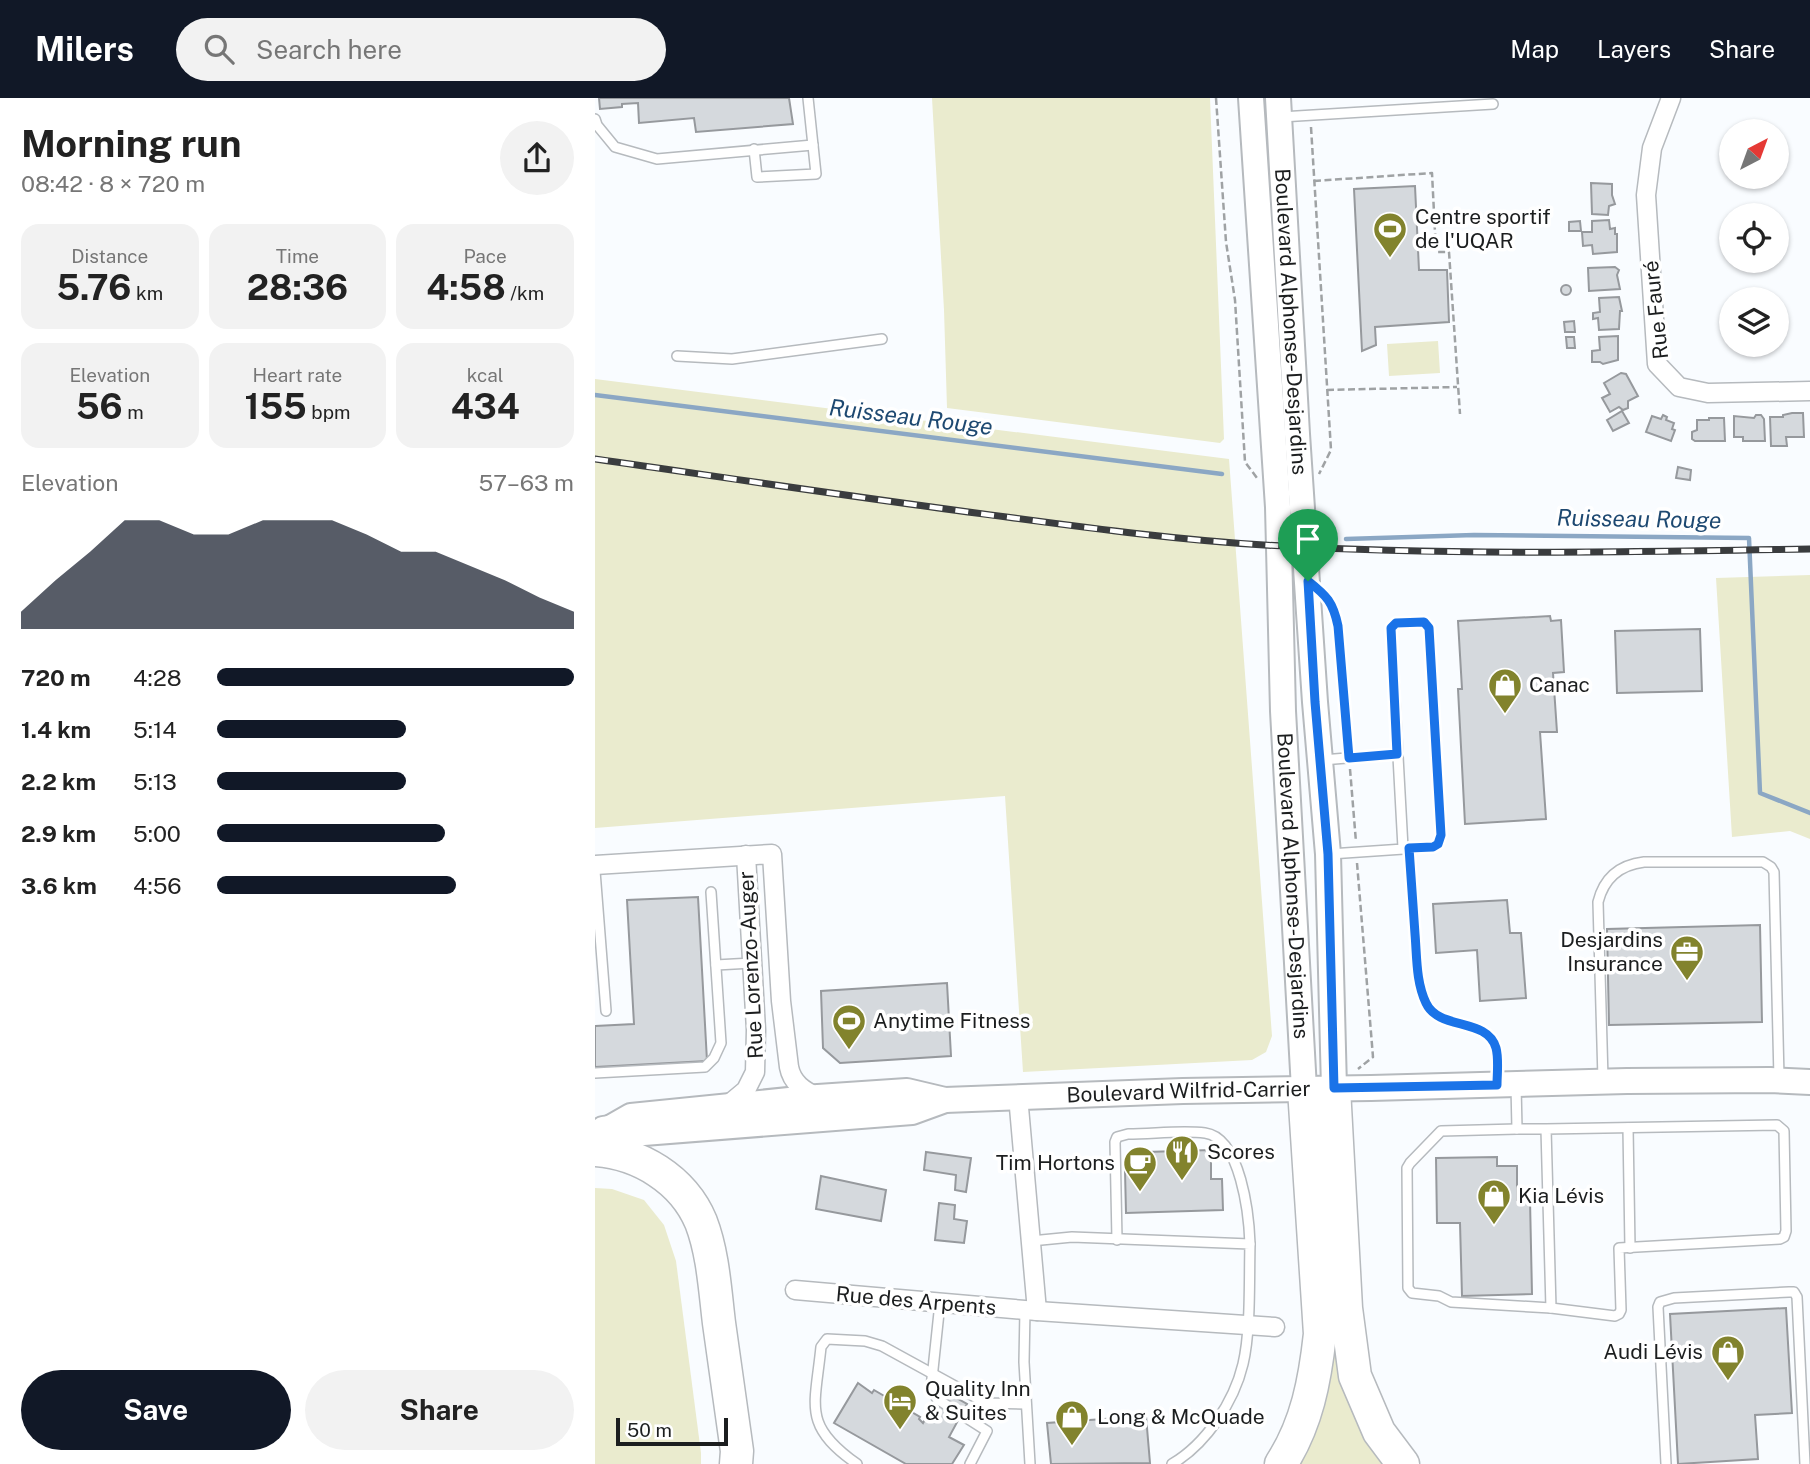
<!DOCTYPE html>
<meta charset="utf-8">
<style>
body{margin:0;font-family:"Public Sans",sans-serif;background:#f2f2f2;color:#222;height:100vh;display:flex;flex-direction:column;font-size:26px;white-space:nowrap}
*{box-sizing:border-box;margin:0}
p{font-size:23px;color:#767676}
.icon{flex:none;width:38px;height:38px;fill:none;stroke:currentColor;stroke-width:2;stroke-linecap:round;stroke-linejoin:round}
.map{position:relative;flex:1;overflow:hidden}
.details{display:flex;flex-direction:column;background:#fff;width:595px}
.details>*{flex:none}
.needle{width:46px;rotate:41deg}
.tools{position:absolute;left:1124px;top:21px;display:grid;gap:14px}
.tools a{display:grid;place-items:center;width:70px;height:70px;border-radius:50%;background:#fff;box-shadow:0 2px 5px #0004;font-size:35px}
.scale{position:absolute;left:21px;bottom:18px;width:112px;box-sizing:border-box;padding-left:7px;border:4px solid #1c1e1f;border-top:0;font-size:19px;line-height:24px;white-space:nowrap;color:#1c1e1f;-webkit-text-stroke:5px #fff;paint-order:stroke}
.pin{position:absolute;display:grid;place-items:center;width:60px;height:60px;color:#fff;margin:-72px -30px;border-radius:50% 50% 50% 0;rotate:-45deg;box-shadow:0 0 7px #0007}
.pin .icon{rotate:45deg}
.round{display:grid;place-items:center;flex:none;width:74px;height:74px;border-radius:37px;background:#f2f2f2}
.summary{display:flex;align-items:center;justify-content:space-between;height:119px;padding:0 21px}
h1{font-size:38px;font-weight:700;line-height:52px}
.stats{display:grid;grid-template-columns:repeat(3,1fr);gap:10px;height:119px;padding:7px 21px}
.stats div{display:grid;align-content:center;border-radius:18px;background:#f2f2f2;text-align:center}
.stats b{font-size:35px;font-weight:700}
.stats small{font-size:19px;font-weight:400}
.stats p{font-size:19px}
.chart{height:196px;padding:14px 21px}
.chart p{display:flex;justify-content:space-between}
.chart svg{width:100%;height:126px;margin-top:7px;fill:#111827;opacity:.7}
.cta{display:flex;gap:14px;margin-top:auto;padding:14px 21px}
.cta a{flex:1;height:80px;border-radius:42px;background:#111827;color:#fff;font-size:28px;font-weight:700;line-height:80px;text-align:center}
.cta a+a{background:#f2f2f2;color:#222}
ul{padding:0 21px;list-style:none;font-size:23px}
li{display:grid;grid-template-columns:112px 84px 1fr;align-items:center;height:52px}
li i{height:18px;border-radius:9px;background:#111827}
header{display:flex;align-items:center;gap:42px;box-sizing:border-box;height:98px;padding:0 35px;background:#111827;color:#fff}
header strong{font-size:33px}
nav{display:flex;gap:38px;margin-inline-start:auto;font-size:24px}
.search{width:490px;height:63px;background:#f2f2f2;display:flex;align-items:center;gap:18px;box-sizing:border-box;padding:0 24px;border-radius:38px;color:#767676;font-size:26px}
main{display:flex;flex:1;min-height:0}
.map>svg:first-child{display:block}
.green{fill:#eaebce}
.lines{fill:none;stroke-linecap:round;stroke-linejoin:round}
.stream{stroke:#8ba7c4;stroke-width:4.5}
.building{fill:#d5d9dd;stroke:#96999d;stroke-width:2}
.lane-casing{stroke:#b6babe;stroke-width:12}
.street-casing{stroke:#b6babe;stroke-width:21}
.secondary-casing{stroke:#b6babe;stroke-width:28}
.highway-casing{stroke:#b6babe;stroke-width:35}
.path{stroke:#9fa2a4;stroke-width:2.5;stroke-dasharray:7 3.5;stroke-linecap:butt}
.lane{stroke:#fff;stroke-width:9}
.street{stroke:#fff;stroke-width:18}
.secondary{stroke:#fff;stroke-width:24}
.highway{stroke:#fff;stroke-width:32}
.rail-casing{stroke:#3a3c3e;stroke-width:7}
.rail{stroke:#fff;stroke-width:4.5;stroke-dasharray:13;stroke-linecap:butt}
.route-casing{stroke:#fff;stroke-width:14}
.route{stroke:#1a73e8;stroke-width:9}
.labels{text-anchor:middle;stroke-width:7;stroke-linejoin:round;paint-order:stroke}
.poi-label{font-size:21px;fill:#1c1e1f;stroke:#fff;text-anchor:start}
.street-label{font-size:21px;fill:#1c1e1f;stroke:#fff}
.water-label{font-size:23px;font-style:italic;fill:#1e4971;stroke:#fff}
</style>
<header>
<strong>Milers</strong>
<div class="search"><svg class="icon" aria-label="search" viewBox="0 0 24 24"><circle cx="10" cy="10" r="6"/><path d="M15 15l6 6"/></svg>Search here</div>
<nav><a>Map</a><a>Layers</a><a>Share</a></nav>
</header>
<main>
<section class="details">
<div class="summary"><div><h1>Morning run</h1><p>08:42 · 8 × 720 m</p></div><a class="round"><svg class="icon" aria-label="share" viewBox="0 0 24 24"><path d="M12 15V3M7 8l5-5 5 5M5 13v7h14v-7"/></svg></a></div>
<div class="stats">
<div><p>Distance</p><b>5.76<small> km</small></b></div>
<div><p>Time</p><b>28:36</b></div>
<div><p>Pace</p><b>4:58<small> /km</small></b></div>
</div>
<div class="stats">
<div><p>Elevation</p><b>56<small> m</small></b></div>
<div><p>Heart rate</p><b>155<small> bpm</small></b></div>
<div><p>kcal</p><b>434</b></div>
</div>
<div class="chart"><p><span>Elevation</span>57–63 m</p>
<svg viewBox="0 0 160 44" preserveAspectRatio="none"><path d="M0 44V38L10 27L20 17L30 6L40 6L50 11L60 11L70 6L80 6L90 6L100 11L110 17L120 17L130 22L140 27L150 33L160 38V44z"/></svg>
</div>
<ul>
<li><b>720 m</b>4:28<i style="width:100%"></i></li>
<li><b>1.4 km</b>5:14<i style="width:53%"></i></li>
<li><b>2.2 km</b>5:13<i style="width:53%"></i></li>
<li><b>2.9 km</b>5:00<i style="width:64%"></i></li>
<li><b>3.6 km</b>4:56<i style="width:67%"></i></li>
</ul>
<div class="cta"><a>Save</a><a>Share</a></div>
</section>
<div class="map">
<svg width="1215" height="1366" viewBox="0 0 1215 1366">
<rect width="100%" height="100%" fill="#f9fcff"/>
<g class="green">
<polygon points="337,0 615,0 629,341 625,345 352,310 349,212"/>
<polygon points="843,243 845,275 794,278 792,246"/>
<polygon points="0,281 634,361 677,938 671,954 657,962 428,974 410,698 0,730"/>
<polygon points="1215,477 1215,741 1195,733 1137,739 1121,480"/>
<polygon points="0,1090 17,1091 49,1102 69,1127 81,1163 106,1355 106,1366 0,1366"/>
<polygon points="740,1239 794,1366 705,1366 727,1316"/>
</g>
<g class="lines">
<g class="stream">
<polyline points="0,297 627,376"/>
<polyline points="751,441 879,437 1154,440 1165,695 1215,715"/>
</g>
</g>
<g class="building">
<polygon points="4,0 194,0 198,26 101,34 99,20 44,25 43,5 27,6 27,9 5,11"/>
<polygon points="996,85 1017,86 1017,97 1020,106 1014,108 1013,117 997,116"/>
<polygon points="820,88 824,172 852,172 854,224 780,229 781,247 767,253 759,91"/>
<polygon points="1014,122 1015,131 1020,130 1020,136 1022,136 1022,154 998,156 997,147 988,148 987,134 997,134 997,123"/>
<polygon points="985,123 986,133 974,133 974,124"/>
<polygon points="1020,169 1024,172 1022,177 1025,191 994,193 993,170"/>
<circle cx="971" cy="192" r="5"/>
<polygon points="1024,199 1027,213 1025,213 1024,231 1004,232 1003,220 998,221 998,215 1005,214 1004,200"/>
<polygon points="979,223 980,234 970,234 969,224"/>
<polygon points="1023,238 1023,262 1008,266 1005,264 997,264 997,253 1005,252 1004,239"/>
<polygon points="971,239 979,239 980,250 972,250"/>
<polygon points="1026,275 1031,276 1043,298 1033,303 1033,310 1028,312 1024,309 1015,314 1007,300 1015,296 1009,285"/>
<polygon points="1027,313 1034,325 1018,333 1012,322"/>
<polygon points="1197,315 1208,315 1209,339 1191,339 1192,348 1176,348 1175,319 1188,319 1188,317"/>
<polygon points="1068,317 1072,319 1071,322 1079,325 1077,331 1080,332 1076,343 1051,334 1057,318 1066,321"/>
<polygon points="1161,317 1166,317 1169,321 1170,343 1148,343 1148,339 1139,339 1139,318 1159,320"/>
<polygon points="1114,320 1129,320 1130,343 1100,343 1097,341 1097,334 1102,332 1102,322 1114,322"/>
<polygon points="1083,369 1096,372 1095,382 1081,380"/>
<polygon points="955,518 956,523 966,522 969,574 958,575 962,634 945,634 951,721 870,726 863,591 867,591 863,523"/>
<polygon points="1105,531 1107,593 1022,595 1020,533"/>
<polygon points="103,799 112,963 0,969 0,928 39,926 32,802"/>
<polygon points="912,802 915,835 926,835 931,900 885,903 882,852 841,855 838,806"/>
<polygon points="1165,827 1167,924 1014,927 1012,831"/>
<polygon points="352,885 356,958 245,965 228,950 226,893"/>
<polygon points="616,1052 616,1081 627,1081 628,1112 531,1115 530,1073 552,1072 551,1054"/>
<polygon points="331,1054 376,1060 371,1094 360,1092 361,1077 329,1072"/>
<polygon points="902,1059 902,1068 922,1068 922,1102 935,1102 937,1196 867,1198 865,1125 842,1125 841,1060"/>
<polygon points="226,1078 291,1092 286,1123 221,1111"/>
<polygon points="344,1105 360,1107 359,1121 372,1123 369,1145 340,1142"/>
<polygon points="1191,1210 1197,1315 1160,1317 1163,1361 1083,1366 1075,1216"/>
<polygon points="263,1285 277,1295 279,1292 325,1319 324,1321 328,1325 347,1292 372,1306 354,1339 369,1347 357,1366 311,1366 239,1325"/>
<polygon points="551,1318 555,1365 456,1366 452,1325"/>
</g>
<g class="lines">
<g class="lane-casing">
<g id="lane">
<polyline points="686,19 898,6"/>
<polyline points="0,21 2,27 20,49 62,61 218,47"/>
<polyline points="159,51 162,79 221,76 213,0"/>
<polyline points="82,258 137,261 287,241"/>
<polyline points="727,662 802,656"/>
<path d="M 814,750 C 816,779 818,808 820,837 C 822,860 821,886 832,907 C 845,933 894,919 902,952 C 904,962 902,974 902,984"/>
<polyline points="735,756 838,749 843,746 846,737 834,530 829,524 801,525 796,530 808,750"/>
<polyline points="0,773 11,913"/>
<polyline points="121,867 157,865"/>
<polyline points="0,975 110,969 119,960 126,945 116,794"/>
<path d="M 1008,981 L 1003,804 C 1009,780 1024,767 1049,764 L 1168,764 L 1176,769 L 1179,774 L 1184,980"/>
<polyline points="921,988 922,1031 951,1031 956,1210 1020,1218 1024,1216 1026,1212 1024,1150 1185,1141 1189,1139 1191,1133 1189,1033 1182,1027 951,1031"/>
<polyline points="1033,1030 1035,1150"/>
<polyline points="922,1031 846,1033 815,1065 812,1070 813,1190 817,1195 844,1198 856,1204 956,1210"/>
<path d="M 522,1142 L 520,1044 L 522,1039 L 533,1036 C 558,1036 586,1032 610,1035 C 646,1040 654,1117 655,1146"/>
<path d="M 436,1143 L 477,1139 L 655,1146 C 654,1181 656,1232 648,1266 C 639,1304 611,1346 577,1366"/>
<polyline points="345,1205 336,1290 342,1301 392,1333 375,1366"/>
<polyline points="430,1212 429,1264 435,1366"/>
<path d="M 262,1366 C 207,1327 220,1309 226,1249 L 232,1241 L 270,1243 L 287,1248 L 391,1305 L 431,1306"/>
<polyline points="1071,1366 1063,1209 1065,1204 1079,1200 1194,1194 1199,1194 1202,1199 1210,1366"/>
</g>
</g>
<g class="street-casing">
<g id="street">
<polyline points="1076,0 1057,50 1051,97 1062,266 1084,289 1113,295 1215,293"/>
<path d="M 0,767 L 177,756 L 186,903 L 194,969 C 197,985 209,993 223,999"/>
<polyline points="423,998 442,1213"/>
<polyline points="133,1007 151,992 160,974 161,932 151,757"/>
<polyline points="200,1192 442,1213 680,1229"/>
</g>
</g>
<g class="secondary-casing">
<g id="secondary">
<path id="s1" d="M 656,0 L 683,409 L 688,613 L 709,991"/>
<path id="s2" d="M 683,0 L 702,336 L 720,604 L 733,756 L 739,990"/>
<path id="s3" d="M 15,1030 L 36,1018 L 223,999 L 312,993 L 350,1002 L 588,993 L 776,990 L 1032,983 L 1175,982 L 1215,984"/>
<polyline points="8,1031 15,1030 36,1036 317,1014 350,1002"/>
</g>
</g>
<g class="highway-casing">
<g id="highway">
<polyline points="739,990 751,1210 760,1278 784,1334 808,1366"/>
<path d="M 0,1052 C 44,1055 88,1081 106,1124 C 118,1155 120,1192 124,1225 C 130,1267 136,1310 142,1353 L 141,1366"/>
<path d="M 686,1366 C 712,1326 720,1282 725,1236 L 709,991"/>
</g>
</g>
<g class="path">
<polyline points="621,0 631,144 640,202 650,364 662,380"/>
<polyline points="716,29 736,352 724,376"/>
<polyline points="719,83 837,75 841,154 854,154 865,316"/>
<polyline points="732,292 862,289"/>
<polyline points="734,502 739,510 743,528 753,650"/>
<polyline points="755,671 761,744"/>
<polyline points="762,765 778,959 763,971"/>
</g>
<use href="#lane" class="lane"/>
<use href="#street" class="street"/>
<use href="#secondary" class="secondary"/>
<use href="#highway" class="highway"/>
<g class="rail-casing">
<path id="rail" d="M 0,361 C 140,381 279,402 419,420 C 502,431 585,442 669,447 C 851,458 1033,454 1215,451"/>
</g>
<use href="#rail" class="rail"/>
</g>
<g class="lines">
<g class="route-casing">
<path id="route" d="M 713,483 C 732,498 738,504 743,528 L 754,660 L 802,656 L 796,530 L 801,525 L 829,524 L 834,530 L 846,737 L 843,746 L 838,749 L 814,750 C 816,779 818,808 820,836 C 822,860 821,884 831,905 C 844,933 892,919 901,950 C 904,961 902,976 902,987 L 739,990 L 733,756 L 720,604 Z"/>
</g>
<use href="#route" class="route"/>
</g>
<defs>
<g id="stadium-pin" transform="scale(1.75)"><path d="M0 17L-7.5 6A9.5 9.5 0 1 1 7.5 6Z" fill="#82832d" stroke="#fff"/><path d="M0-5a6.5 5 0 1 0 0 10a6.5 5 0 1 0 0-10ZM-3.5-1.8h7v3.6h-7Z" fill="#fff"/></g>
<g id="shop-pin" transform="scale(1.75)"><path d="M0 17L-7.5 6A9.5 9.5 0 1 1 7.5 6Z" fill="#82832d" stroke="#fff"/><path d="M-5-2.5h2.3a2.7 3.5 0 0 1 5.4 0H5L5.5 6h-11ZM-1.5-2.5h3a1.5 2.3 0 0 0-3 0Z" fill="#fff"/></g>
<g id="office-pin" transform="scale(1.75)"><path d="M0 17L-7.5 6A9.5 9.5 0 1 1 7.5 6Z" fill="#82832d" stroke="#fff"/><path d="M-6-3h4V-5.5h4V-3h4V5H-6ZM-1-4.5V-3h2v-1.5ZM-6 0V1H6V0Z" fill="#fff"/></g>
<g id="restaurant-pin" transform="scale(1.75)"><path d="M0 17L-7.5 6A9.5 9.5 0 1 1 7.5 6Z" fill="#82832d" stroke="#fff"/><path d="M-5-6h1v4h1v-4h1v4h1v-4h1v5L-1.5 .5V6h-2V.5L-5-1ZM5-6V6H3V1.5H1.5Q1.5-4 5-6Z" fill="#fff"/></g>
<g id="cafe-pin" transform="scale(1.75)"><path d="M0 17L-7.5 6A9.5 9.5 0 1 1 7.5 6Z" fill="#82832d" stroke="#fff"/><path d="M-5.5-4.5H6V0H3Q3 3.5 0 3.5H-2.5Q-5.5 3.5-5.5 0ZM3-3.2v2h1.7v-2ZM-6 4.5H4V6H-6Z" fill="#fff"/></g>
<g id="hotel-pin" transform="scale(1.75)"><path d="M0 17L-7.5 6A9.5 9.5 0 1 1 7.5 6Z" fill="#82832d" stroke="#fff"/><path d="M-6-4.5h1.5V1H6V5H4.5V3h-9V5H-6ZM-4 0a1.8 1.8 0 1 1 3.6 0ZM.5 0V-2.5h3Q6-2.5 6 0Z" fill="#fff"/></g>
</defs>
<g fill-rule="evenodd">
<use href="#stadium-pin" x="795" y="131"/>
<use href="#shop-pin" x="910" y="587"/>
<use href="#office-pin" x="1092" y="854"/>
<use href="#stadium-pin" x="254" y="923"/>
<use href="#restaurant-pin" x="587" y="1054"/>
<use href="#cafe-pin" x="545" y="1065"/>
<use href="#shop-pin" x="899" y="1098"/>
<use href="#shop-pin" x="1133" y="1254"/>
<use href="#hotel-pin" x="305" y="1303"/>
<use href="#shop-pin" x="477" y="1319"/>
</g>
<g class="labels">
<g class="poi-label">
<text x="820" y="126">Centre sportif<tspan x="820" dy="24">de l'UQAR</tspan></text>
<text x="934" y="594">Canac</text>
<text x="1068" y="849" text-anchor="end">Desjardins<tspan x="1068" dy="24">Insurance</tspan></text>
<text x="278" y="930">Anytime Fitness</text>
<text x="612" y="1061">Scores</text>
<text x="520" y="1072" text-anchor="end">Tim Hortons</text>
<text x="923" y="1105">Kia Lévis</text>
<text x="1108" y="1261" text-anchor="end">Audi Lévis</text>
<text x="330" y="1298">Quality Inn<tspan x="330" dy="24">&amp; Suites</tspan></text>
<text x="502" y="1326">Long &amp; McQuade</text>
</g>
<g class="street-label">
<text transform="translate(1061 212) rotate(-96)" y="7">Rue Fauré</text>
<text dy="7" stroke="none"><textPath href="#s2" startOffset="224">Boulevard Alphonse-Desjardins</textPath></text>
<text dy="7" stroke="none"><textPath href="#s1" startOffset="789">Boulevard Alphonse-Desjardins</textPath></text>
<text transform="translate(156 867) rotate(-93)" y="7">Rue Lorenzo-Auger</text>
<text dy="7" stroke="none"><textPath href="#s3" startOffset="584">Boulevard Wilfrid-Carrier</textPath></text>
<text transform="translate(321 1203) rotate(5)" y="7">Rue des Arpents</text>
</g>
<g class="water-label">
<text transform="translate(316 319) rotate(7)" y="8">Ruisseau Rouge</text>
<text transform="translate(1044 421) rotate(1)" y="8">Ruisseau Rouge</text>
</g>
</g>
</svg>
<div class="tools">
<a><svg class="needle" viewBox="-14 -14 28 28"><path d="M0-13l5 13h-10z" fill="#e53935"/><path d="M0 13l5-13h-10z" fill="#767676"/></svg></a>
<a><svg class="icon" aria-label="locate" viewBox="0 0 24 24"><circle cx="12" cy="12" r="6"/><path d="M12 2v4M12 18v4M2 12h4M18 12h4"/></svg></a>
<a><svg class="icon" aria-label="layers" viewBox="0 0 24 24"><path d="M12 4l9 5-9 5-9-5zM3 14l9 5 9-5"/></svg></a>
</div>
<div class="scale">50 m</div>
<div class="pin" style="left:713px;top:483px;background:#1e9e55"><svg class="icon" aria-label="arrive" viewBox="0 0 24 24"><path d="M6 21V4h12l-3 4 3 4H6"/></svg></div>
</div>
</main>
